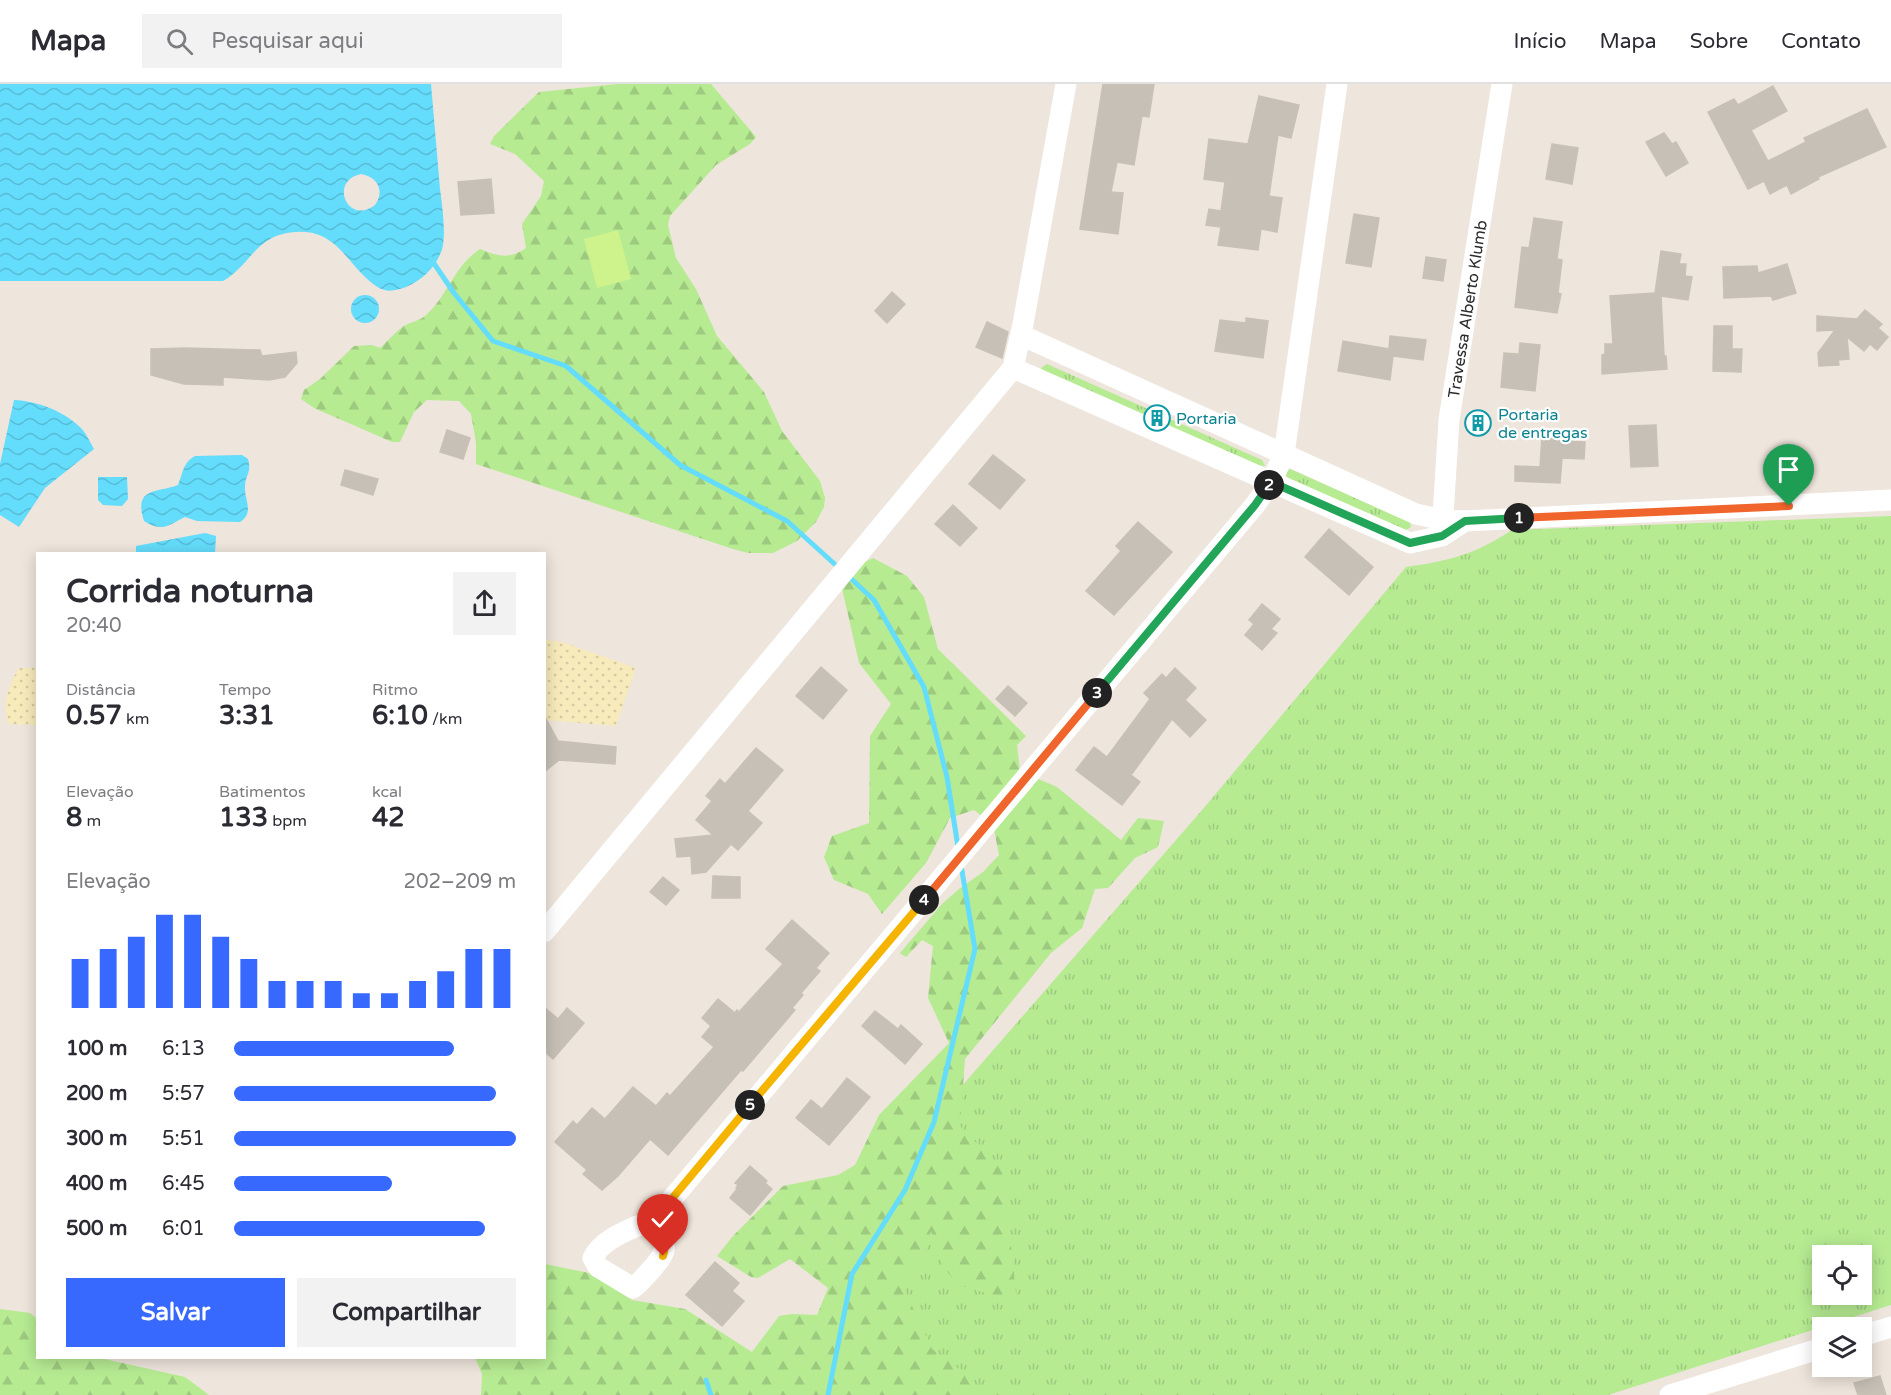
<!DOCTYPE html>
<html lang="pt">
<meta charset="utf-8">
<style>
body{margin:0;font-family:"Varela Round",sans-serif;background:#f2f2f3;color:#2b2b33;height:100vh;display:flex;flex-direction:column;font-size:22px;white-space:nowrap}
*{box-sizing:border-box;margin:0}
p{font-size:20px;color:#7c7c81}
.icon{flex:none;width:33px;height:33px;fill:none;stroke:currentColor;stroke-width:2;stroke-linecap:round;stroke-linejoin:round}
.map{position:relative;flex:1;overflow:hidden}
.side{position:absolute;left:36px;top:468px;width:510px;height:807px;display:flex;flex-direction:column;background:#fff;border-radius:0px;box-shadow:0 3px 15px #0003}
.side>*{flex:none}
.tools{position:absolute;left:1812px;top:1161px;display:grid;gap:12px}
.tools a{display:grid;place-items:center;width:60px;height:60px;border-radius:0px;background:#fff;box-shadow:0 3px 15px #0003;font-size:30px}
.pin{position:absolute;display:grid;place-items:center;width:51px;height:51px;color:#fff;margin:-62px -26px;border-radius:50% 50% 50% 0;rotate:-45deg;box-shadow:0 0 6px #0007}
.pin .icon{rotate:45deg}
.km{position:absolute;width:30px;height:30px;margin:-15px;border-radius:50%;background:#222;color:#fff;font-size:16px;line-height:30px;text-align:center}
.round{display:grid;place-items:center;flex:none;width:63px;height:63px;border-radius:0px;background:#f2f2f3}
.headline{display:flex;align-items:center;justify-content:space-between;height:102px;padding:0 30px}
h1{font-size:33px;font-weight:800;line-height:45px}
.metrics{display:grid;grid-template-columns:repeat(3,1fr);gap:9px;height:102px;padding:6px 30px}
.metrics div{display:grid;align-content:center}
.metrics b{font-size:26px;font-weight:800}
.metrics small{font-size:16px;font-weight:400}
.metrics p{font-size:16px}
.chart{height:168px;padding:12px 30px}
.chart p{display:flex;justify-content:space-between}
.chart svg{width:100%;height:108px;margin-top:6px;stroke:#3869ff;stroke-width:6}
.primary-button{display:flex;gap:12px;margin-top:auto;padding:12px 30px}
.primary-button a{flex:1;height:69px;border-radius:0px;background:#3869ff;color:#fff;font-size:24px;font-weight:800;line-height:69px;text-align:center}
.primary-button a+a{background:#f2f2f3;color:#2b2b33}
ul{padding:0 30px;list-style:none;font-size:20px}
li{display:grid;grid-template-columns:96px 72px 1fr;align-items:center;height:45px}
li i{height:15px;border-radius:8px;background:#3869ff}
header{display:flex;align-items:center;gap:36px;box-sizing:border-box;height:84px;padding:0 30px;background:#fff;border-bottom:2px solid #e1e1e2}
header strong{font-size:28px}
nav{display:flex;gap:33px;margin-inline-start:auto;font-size:21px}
.search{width:420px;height:54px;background:#f2f2f3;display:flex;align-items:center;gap:15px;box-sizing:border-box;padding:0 21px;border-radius:0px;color:#7c7c81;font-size:22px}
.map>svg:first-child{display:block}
.grass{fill:url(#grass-tufts);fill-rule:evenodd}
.forest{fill:url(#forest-firs)}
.sand{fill:url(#sand-dots)}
.pitch{fill:#cef38d}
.water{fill:url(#water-waves);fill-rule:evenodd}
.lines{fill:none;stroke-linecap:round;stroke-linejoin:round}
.stream{stroke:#64dcfb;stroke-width:5}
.building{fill:#c6c0b7;stroke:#cac1b5;stroke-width:1.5}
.street{stroke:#fff;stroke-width:21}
.split-1-casing{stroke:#fff;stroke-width:12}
.split-2-casing{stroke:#fff;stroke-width:12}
.split-3-casing{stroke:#fff;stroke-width:12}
.split-4-casing{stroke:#fff;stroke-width:12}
.split-5-casing{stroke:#fff;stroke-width:12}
.split-6-casing{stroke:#fff;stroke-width:12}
.split-1{stroke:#f0652b;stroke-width:8}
.split-2{stroke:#22a559;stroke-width:8}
.split-3{stroke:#22a559;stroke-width:8}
.split-4{stroke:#f0652b;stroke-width:8}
.split-5{stroke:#f5b400;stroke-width:8}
.split-6{stroke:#f5b400;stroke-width:8}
.labels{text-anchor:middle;stroke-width:4.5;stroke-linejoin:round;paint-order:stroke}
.street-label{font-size:16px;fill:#2b2b2b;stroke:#fff}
.culture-label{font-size:16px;fill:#0d838f;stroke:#fff;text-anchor:start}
</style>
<header>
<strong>Mapa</strong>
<div class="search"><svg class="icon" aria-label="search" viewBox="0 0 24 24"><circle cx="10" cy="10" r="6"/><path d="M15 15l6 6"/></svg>Pesquisar aqui</div>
<nav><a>Início</a><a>Mapa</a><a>Sobre</a><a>Contato</a></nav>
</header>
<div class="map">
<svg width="1891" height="1311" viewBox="0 0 1891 1311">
<defs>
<pattern id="grass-tufts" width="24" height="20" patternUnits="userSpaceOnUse" patternTransform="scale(1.5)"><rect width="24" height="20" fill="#b6eb92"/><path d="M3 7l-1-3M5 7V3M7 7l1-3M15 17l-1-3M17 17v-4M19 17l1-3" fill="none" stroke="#9dca7e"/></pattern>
<pattern id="forest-firs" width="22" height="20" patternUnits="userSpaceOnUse" patternTransform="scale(1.5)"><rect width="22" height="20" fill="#b6eb92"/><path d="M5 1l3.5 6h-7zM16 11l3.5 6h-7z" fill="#9dca7e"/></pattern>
<pattern id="sand-dots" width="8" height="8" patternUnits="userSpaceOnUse" patternTransform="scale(1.5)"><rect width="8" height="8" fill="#f7eabb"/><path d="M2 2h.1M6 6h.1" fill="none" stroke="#d4c9a1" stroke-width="1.8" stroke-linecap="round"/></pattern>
<pattern id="water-waves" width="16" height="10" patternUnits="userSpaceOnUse" patternTransform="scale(1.5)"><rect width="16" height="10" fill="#64dcfb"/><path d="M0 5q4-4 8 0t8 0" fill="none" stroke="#57bdd7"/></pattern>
</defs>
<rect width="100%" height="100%" fill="#eee5dc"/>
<g class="grass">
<polygon points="1047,280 1262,376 1265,382 1255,381 1046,290 1041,284"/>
<polygon points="1290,385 1410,438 1411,443 1404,447 1288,396 1285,389"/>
<path d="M 1891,432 L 1891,1221 L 1608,1311 L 822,1311 L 894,1080 L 1203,725 L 1406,483 C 1449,477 1476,470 1512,446 ZM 1822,1172 L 1862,1172 L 1862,1210 L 1822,1210 Z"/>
</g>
<g class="forest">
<path d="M 617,0 L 711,0 L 756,53 L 750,60 L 716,81 L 670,132 L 668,141 L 676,174 L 696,205 L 717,252 L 764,308 L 782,347 L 820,397 L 825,414 L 824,423 L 816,438 L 797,457 L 773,469 L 748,469 L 733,465 L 476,380 L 476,359 L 471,330 L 459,317 L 427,316 L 414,328 L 400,358 L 392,358 L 314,324 L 301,315 L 304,306 L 320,295 L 354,262 L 372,261 L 380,264 C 388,257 395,248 404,242 C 410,238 419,237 425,232 C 448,212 453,183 480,165 C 497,172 510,176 526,164 L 522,140 L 541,112 L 544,97 L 515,70 L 490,60 L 494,52 L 539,8 Z"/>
<polygon points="873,474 907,492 924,513 938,565 1026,652 1017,661 1020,687 1057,703 1121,756 1138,734 1164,737 1158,763 1135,774 1108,804 1095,805 1082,844 1051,869 965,975 960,1042 1003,1086 1017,1218 958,1201 943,1182 931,1147 924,1171 904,1189 903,1203 932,1265 973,1295 966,1311 481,1311 482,1290 475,1274 544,1274 545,1180 589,1189 632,1216 685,1225 752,1268 779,1232 792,1230 817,1231 828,1204 790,1175 758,1194 751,1193 717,1172 733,1152 783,1102 838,1091 855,1081 879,1031 949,959 928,914 933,862 922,856 906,873 900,869 942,820 959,805 983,788 999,771 993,740 974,726 950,734 926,779 882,830 868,810 834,796 824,773 832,752 869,739 870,652 891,620 859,579 839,491"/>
<polygon points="0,1225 30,1229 37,1235 38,1274 100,1274 185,1293 209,1311 0,1311"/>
</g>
<g class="sand">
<polygon points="544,555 565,559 636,584 616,642 545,636"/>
<path d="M 19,584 L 37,584 L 37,641 L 8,640 C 3,617 7,604 19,584 Z"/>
</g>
<polygon class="pitch" points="618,146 631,195 597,204 584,155"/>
<g class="water">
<path d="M 0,0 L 431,0 C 434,35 437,70 440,105 C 442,120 447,155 441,168 C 435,184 421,197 406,203 C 395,207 386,209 376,202 C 347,182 338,145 296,148 C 256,150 251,181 223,197 L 0,197 ZM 361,90 C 378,93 385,107 375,121 C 348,142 328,97 361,90 Z"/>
<circle cx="365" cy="225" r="14"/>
<path d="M 14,316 C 37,317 64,327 81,344 C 86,349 90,358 94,365 L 45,404 L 19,443 L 0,431 L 0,380 Z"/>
<path d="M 242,371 L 248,375 C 252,389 245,391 245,403 C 244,416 255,428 240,438 L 197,437 L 185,433 C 168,441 163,449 144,437 C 133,403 157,409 178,401 C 183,389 183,378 195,372 Z"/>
<polygon points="98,393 127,393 128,415 122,422 103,421 98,416"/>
<polygon points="205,449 216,452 215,469 136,469 136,462"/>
</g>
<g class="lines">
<g class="stream">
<polyline points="431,175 454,209 493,257 566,282 680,381 787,437 839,484"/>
<polyline points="846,490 874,516 924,603 947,693 958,763"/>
<polyline points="706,1296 711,1311"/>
<polyline points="828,1311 852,1190 905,1106 934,1038 975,865 961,781"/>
</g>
</g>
<g class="building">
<polygon points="1103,0 1154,0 1149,33 1142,32 1134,81 1117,78 1111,108 1123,109 1118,150 1080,145"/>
<polygon points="1773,2 1787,27 1751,46 1768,77 1806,58 1804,54 1867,25 1886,63 1818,93 1819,95 1791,110 1787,101 1770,110 1764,97 1748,105 1708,28 1734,15 1738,21"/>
<polygon points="1259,12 1299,21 1291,54 1278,51 1269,112 1282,114 1277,148 1261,145 1258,166 1218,161 1221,143 1206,141 1209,125 1221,127 1225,98 1204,95 1209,55 1248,60"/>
<polygon points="1664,49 1672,60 1676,58 1688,79 1666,92 1646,58"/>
<polygon points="1552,60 1578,64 1572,100 1546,95"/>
<polygon points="491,95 494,129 461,131 458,98"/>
<polygon points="1354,130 1379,134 1371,183 1346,179"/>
<polygon points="1534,134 1562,138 1557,175 1562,176 1558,209 1561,210 1557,229 1515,223 1522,163 1529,164"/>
<polygon points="1661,167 1681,170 1679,180 1686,180 1685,192 1692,193 1688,216 1661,212 1664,272 1666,272 1667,285 1602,290 1602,271 1605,270 1605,260 1613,260 1610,212 1655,209"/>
<polygon points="1426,173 1446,176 1443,197 1423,194"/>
<polygon points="1787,180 1796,209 1773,216 1771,212 1724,214 1723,183 1757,182 1758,189"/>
<polygon points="892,208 905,220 887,239 875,227"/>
<polygon points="1865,226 1882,240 1878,244 1888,253 1877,266 1870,260 1864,267 1847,253 1849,275 1838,276 1839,281 1819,282 1818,269 1835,246 1817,247 1817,232 1857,235"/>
<polygon points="1246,234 1268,237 1263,274 1215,267 1220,236 1246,239"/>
<polygon points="987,238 1008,248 1002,274 976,263"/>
<polygon points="1714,242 1732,242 1732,265 1742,265 1741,288 1713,287"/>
<polygon points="1390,252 1426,256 1423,276 1393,272 1390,296 1338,287 1343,257 1389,265"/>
<polygon points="1520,259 1540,261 1535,307 1501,303 1504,269 1519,270"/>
<polygon points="186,264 260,266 262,272 296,268 297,279 285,293 269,296 223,293 223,301 184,300 151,291 151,265"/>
<polygon points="1656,341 1658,382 1631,383 1629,342"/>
<polygon points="447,346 470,354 463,375 440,368"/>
<polygon points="1542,352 1559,353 1559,357 1585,358 1584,375 1562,374 1560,399 1515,397 1515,382 1540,383"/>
<polygon points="993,371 1025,396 1000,425 969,400"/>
<polygon points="345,386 378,395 373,411 341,401"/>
<polygon points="953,421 977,444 960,462 935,440"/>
<polygon points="1138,438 1172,468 1114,531 1086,507 1121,467 1116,462"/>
<polygon points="1329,445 1373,483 1349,511 1305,473"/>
<polygon points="1262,520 1280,535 1271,545 1277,549 1262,566 1245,551 1254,540 1249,536"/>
<polygon points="821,583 847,606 823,635 796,612"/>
<polygon points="1175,584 1196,604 1185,616 1206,636 1190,653 1172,635 1131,691 1140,698 1122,721 1076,686 1094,663 1107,673 1150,615 1144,609 1162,590 1166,594"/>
<polygon points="1008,602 1027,619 1015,632 996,615"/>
<polygon points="544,631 558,657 616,663 615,680 559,676 544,688"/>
<polygon points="756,664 783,686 748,727 762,739 738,766 731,760 706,788 692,790 691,772 677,773 675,755 713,751 696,736 712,717 706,712 720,695 725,700"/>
<polygon points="713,792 740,793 740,814 712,814"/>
<polygon points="663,793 679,806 666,821 650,808"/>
<polygon points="792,836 829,869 816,884 820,887 801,909 803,911 792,924 795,926 743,987 741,986 668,1071 650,1055 618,1092 602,1106 583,1090 587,1086 555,1058 573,1037 577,1041 592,1024 605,1035 633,1003 656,1022 667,1009 670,1012 714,963 702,953 711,942 702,934 718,915 735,929 737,926 739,928 783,880 766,865"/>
<polygon points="544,923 558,935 567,924 584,939 553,975 544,967"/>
<polygon points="875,927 898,945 901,941 922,960 905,980 862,942"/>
<polygon points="847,994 870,1013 829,1061 796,1034 811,1016 822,1025"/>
<polygon points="750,1082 767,1097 765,1099 772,1105 750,1131 730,1114 737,1105 736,1104 738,1101 735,1099"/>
<polygon points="715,1178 739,1199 732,1207 744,1217 722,1242 686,1211"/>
<polygon points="1880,1292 1886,1311 1858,1311 1854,1299"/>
</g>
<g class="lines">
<g class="street">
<polyline points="1021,251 1416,430 1443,436 1465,437 1891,416"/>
<polyline points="1013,284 1410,459 1442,452 1465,437"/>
<polyline points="1442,448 1449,336 1502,0"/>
<polyline points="544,848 1013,284 1023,240 1066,0"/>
<path d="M 642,1140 L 650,1141 C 669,1161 669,1165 651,1186 C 645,1192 640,1199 633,1204 L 598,1183 L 593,1174 C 600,1157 626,1147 642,1140 Z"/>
<polyline points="650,1141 1255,421 1271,398 1284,370 1337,0"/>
<polyline points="1862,1252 1891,1243"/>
<polyline points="1670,1311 1822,1264"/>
</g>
</g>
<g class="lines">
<g class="split-1-casing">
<polyline id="split-1" points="1519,434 1789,422"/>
</g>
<g class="split-2-casing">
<polyline id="split-2" points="1269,401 1271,398 1410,459 1442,452 1465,437 1519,434"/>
</g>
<g class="split-3-casing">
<polyline id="split-3" points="1097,609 1255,421 1269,401"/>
</g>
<g class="split-4-casing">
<polyline id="split-4" points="924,816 1097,609"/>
</g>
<g class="split-5-casing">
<polyline id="split-5" points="750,1021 924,816"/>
</g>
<g class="split-6-casing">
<path id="split-6" d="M 663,1172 C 668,1158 660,1151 650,1141 L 750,1021"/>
</g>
<use href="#split-1" class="split-1"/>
<use href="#split-2" class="split-2"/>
<use href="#split-3" class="split-3"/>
<use href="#split-4" class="split-4"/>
<use href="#split-5" class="split-5"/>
<use href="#split-6" class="split-6"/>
</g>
<defs>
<g id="building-ring" transform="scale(1.35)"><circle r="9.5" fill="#fff" stroke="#0f9aa8" stroke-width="1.5"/><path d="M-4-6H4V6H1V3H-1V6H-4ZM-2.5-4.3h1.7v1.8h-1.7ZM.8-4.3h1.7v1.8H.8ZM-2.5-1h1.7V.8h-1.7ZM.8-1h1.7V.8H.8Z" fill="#0f9aa8"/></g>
</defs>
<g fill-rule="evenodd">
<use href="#building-ring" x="1157" y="334"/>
<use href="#building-ring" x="1478" y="339"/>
</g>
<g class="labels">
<g class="street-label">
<text transform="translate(1467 225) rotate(-81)" y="6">Travessa Alberto Klumb</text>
</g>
<g class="culture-label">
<text x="1498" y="336">Portaria<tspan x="1498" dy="18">de entregas</tspan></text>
<text x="1176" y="340">Portaria</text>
</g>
</g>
</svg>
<div class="tools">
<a><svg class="icon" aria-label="locate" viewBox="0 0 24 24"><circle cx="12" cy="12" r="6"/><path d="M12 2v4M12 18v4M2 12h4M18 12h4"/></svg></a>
<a><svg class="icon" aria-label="layers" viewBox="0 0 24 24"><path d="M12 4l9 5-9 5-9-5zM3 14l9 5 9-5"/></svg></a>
</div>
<div class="pin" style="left:1789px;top:422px;background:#1e9e55"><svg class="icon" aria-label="arrive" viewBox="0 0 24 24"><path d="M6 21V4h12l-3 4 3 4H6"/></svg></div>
<div class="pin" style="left:663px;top:1172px;background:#d93025"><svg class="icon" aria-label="check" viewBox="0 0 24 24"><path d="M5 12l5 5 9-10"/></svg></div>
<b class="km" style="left:1519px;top:434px">1</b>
<b class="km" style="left:1269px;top:401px">2</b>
<b class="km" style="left:1097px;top:609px">3</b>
<b class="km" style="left:924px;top:816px">4</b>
<b class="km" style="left:750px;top:1021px">5</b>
<section class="side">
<div class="headline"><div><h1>Corrida noturna</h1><p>20:40</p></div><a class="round"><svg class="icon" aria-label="share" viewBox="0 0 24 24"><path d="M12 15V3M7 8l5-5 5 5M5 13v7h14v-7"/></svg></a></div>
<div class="metrics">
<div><p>Distância</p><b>0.57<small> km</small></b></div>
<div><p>Tempo</p><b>3:31</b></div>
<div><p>Ritmo</p><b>6:10<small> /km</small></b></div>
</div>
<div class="metrics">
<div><p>Elevação</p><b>8<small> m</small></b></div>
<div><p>Batimentos</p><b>133<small> bpm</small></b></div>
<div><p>kcal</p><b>42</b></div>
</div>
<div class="chart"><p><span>Elevação</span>202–209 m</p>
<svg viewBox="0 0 160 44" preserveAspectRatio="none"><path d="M5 44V24M15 44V20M25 44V15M35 44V6M45 44V6M55 44V15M65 44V24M75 44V33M85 44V33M95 44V33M105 44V38M115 44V38M125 44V33M135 44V29M145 44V20M155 44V20"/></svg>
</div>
<ul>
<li><b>100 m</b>6:13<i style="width:78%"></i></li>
<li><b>200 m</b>5:57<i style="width:93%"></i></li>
<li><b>300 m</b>5:51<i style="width:100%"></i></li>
<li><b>400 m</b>6:45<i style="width:56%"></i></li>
<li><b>500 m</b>6:01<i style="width:89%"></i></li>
</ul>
<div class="primary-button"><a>Salvar</a><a>Compartilhar</a></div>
</section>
</div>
